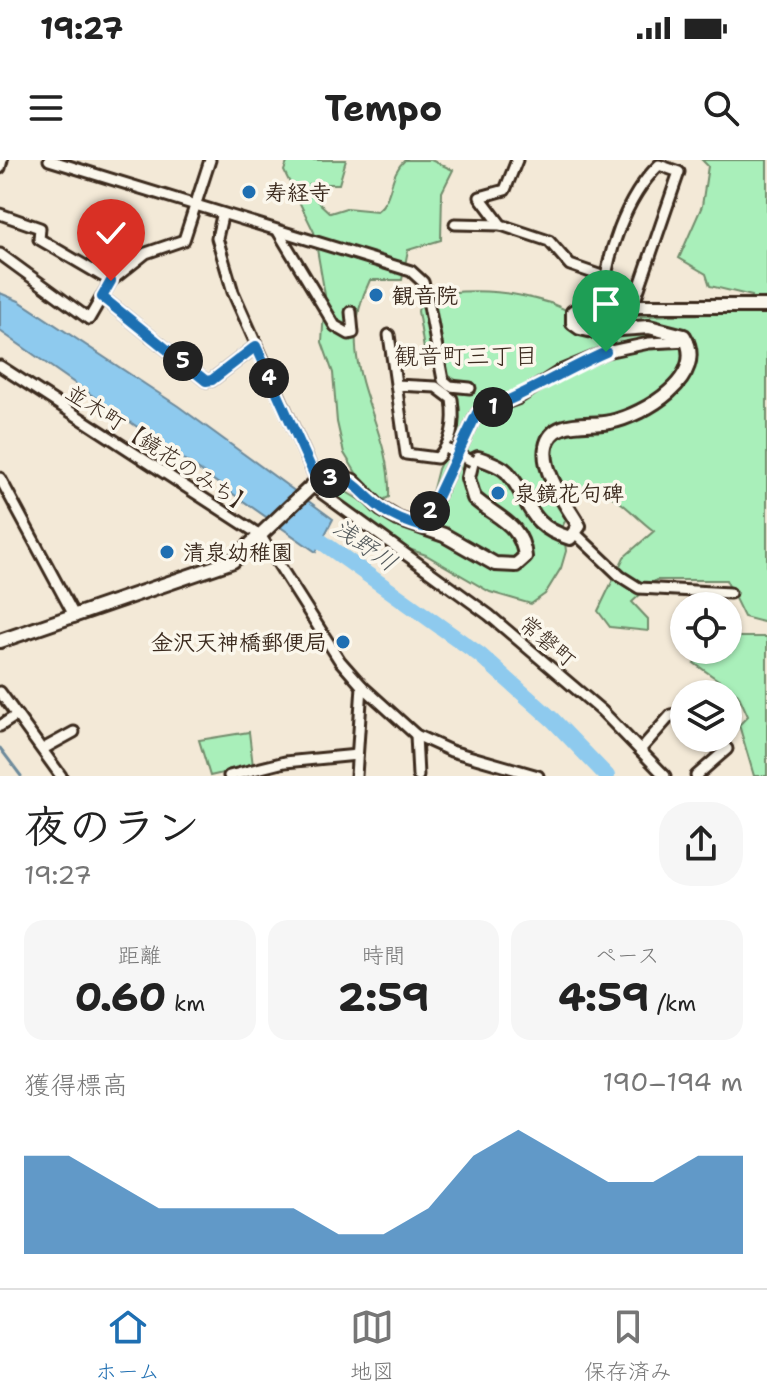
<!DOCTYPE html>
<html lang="ja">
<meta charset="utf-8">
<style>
body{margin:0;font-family:"Shantell Sans","Klee One",sans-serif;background:#f6f6f6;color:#222;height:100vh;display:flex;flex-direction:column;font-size:30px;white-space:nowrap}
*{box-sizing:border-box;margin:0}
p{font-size:26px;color:#767676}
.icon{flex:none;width:44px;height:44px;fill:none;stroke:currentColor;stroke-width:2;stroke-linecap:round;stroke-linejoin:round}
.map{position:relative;height:616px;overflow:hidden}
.side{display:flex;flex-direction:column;background:#fff;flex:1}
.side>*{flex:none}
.buttons{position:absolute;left:670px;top:432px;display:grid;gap:16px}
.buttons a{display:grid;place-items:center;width:72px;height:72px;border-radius:50%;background:#fff;box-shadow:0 2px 6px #0004;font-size:40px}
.pin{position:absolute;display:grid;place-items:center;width:68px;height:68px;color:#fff;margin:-82px -34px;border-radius:50% 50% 50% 0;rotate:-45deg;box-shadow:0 0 8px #0007}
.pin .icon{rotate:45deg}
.km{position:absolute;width:40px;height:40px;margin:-20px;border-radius:50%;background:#222;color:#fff;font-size:22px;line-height:40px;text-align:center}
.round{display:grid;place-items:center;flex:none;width:84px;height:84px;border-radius:32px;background:#f6f6f6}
.summary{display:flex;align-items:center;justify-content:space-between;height:136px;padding:0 24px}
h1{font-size:44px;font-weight:700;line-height:60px}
.stats{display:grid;grid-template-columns:repeat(3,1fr);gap:12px;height:136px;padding:8px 24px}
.stats div{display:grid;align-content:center;border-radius:20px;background:#f6f6f6;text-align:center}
.stats b{font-size:40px;font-weight:700}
.stats small{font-size:22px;font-weight:400}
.stats p{font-size:22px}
.chart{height:224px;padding:16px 24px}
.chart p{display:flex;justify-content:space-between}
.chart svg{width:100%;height:144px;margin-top:8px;fill:#1f6fb2;opacity:.7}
.status{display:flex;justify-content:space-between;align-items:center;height:56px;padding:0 40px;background:#fff;direction:ltr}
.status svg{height:22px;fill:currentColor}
header{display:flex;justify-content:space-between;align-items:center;height:104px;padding:0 24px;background:#fff;font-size:36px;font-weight:700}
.menu{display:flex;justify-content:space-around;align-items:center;height:112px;border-top:2px solid #e0e0e0;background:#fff;font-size:22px;color:#767676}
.menu a{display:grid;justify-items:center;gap:4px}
.menu .selected{color:#1f6fb2}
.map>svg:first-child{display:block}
.green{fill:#a9efba;stroke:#728c6c;stroke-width:2}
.water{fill:#8ecaee;stroke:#6d8a9b;stroke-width:2}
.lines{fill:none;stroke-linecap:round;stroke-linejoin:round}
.stream{stroke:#6d8a9b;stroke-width:3}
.river{stroke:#8ecaee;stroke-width:16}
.minor-casing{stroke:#3b2a1e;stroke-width:15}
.tertiary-casing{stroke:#3b2a1e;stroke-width:18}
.minor{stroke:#fbf7ec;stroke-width:9}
.tertiary{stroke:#fbf7ec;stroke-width:12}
.minor-bridge-casing{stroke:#3b2a1e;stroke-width:15;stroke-linecap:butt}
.minor-bridge{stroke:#fbf7ec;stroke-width:9}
.route-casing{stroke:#fff;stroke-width:16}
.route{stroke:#1f6fb2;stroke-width:10}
.poi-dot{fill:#1f6fb2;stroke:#fbf7ec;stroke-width:3}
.labels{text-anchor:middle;stroke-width:7;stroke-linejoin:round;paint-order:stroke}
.poi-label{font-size:22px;font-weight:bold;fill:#3b2a1e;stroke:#fbf7ec;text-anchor:start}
.street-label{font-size:22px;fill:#3b2a1e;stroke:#fbf7ec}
.neighbourhood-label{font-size:24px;fill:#3b2a1e;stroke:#fbf7ec}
.water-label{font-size:24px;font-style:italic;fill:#545a5c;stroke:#fbf7ec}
</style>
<div class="status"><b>19:27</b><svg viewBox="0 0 49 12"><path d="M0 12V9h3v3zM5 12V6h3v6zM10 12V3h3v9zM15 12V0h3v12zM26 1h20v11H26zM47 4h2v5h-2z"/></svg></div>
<header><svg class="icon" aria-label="menu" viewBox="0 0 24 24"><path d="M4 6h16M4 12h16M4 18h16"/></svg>Tempo<svg class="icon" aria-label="search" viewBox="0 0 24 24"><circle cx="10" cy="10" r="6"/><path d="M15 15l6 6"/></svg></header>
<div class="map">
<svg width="767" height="616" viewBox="0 0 767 616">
<rect width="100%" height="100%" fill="#f3e9d7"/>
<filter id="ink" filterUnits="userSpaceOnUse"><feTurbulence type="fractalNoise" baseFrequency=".0125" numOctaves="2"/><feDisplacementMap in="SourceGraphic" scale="16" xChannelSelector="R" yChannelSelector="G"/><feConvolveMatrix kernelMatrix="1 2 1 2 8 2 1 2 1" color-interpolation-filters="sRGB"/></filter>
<g filter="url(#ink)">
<g class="green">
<path d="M 288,0 L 346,0 L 339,24 L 309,24 L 317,41 L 330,53 L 346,48 L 377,51 C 394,38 388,15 405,0 L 431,0 L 453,10 L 442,32 L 441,80 L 408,90 L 402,120 L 370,120 C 328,205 392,259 389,337 L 375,344 L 344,293 L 337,262 L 333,213 L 322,182 L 325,135 L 314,72 L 284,11 Z"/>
<path d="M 702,0 L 767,0 L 767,463 L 744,457 L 726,420 L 656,420 L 632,442 L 648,459 L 648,471 L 610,467 L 598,451 L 624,397 L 654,371 C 628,352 616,328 582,332 L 563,365 L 566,391 L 561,408 L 545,434 L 531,444 L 490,432 L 426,395 L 392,383 L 332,333 L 343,330 L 406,368 L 431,337 L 438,309 L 458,267 L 456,220 L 426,202 L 418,151 L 422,137 C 464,128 509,130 550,143 C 561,147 573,155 585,156 C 637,159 692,152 746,154 L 752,136 L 710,126 L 706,114 L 679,98 L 702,46 L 708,6 Z"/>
<polygon points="728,477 767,477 767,616 754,616 739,565 748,556 738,534 694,503 706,490 728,490"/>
<polygon points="249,572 253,606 210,616 199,580"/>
</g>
<polygon class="water" points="0,133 19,141 178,246 333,359 316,392 0,171"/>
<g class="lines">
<polyline class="stream" points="0,588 21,616"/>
<polyline class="river" points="305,370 480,495 553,560 607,616"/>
<g class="minor-casing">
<g id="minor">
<polyline points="49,0 411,111 423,122 427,135 443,220 450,226 470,228"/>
<polyline points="517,0 505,30 480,37 501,65 549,81 570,105 599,115 601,133"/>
<polyline points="0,8 2,0"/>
<polyline points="0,54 40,68 39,79 111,121"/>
<polyline points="222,56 217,78 233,132 317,321"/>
<polyline points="455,64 501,65"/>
<polyline points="279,73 335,166 349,174 353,173 351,152"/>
<polyline points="0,94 89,159 111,121 146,93 184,80 210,0"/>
<polyline points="102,137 206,221 212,220 256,186"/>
<path d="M 603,142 C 606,95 625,38 659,5 L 679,12 L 633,146"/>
<path d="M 389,175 L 406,294 L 437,298 C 453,283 455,260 452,239 L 436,227 L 396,225"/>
<polyline points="0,206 260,375 340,501 362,526 416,575 451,591 538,616"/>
<polyline points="0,318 75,457"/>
<polyline points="312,326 489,455 602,551 665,616"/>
<polyline points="423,367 477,253 517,239 560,211 606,192 649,183 688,181"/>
<polyline points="576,374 620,416 639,428 730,433"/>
<polyline points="0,532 61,616"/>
<polyline points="0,566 17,555"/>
<polyline points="416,575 418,616"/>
<polyline points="43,589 74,572"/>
<polyline points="640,590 671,555 684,553"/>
<polyline points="229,616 285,602 357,595"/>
<polyline points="356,616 362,526"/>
<polyline points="696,616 727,589 717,578"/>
</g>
</g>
<g class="tertiary-casing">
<path id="tertiary" d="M 0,481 L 233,401 L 317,321 L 339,316 L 353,321 L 381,349 L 398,359 L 444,375 L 495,404 L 516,405 L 525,397 C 522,363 496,358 474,338 L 468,318 L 472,301 L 478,298 C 487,301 500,305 507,312 C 532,340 525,365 570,378 L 579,366 C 567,345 541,312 546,287 C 551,257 591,267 610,262 C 644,255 709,217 684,176 L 649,167 L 593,171 L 580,168 L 573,163 L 573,152 L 590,142 L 633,146 L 767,146"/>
</g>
<use href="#minor" class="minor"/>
<use href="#tertiary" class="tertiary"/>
<g class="minor-bridge-casing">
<polyline id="minor-bridge" points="447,289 472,301"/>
</g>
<use href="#minor-bridge" class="minor-bridge"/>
</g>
</g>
<g class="lines" filter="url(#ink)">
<g class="route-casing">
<path id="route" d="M 111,121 L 102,137 L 206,221 L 212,220 L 256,186 L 317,321 C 355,311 355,330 382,349 C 394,358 408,362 423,367 L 477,253 C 523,237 562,211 606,192"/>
</g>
<use href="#route" class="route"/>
</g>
<g class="poi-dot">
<circle cx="249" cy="32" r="8"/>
<circle cx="376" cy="135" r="8"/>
<circle cx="498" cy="333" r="8"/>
<circle cx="167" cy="392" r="8"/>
<circle cx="343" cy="482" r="8"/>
</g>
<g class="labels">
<g class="poi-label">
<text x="265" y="40">寿経寺</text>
<text x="392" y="143">観音院</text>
<text x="514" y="341">泉鏡花句碑</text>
<text x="183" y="400">清泉幼稚園</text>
<text x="327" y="490" text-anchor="end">金沢天神橋郵便局</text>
</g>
<g class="street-label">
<text transform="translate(160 289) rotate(33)" y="8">並木町【鏡花のみち】</text>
<text transform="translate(548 481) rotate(40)" y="8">常磐町</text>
</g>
<g class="neighbourhood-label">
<text x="466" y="204">観音町三丁目</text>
</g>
<g class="water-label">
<text transform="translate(365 385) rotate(35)" y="8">浅野川</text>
</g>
</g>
</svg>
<div class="buttons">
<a><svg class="icon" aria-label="locate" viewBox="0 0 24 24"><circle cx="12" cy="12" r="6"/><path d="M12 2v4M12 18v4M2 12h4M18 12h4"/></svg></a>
<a><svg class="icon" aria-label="layers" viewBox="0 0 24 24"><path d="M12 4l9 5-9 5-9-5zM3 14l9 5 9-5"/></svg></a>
</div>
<div class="pin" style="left:606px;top:192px;background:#1e9e55"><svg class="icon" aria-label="arrive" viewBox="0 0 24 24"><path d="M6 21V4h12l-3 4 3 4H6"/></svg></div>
<div class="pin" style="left:111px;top:121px;background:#d93025"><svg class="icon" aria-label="check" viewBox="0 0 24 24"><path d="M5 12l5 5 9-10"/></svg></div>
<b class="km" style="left:493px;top:247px">1</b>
<b class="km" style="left:430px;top:351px">2</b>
<b class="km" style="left:330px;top:318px">3</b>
<b class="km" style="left:269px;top:218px">4</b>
<b class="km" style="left:183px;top:201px">5</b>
</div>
<section class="side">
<div class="summary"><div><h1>夜のラン</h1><p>19:27</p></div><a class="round"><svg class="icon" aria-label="share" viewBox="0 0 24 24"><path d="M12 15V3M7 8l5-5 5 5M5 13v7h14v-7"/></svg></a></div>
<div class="stats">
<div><p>距離</p><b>0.60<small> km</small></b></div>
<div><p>時間</p><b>2:59</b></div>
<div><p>ペース</p><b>4:59<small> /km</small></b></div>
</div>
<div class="chart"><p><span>獲得標高</span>190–194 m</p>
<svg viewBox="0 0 160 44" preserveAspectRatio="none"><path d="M0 44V14L10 14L20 22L30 30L40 30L50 30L60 30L70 38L80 38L90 30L100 14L110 6L120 14L130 22L140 22L150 14L160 14V44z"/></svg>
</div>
</section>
<nav class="menu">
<a class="selected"><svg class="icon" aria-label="home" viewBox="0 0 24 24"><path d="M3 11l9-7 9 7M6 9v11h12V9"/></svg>ホーム</a>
<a><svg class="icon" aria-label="map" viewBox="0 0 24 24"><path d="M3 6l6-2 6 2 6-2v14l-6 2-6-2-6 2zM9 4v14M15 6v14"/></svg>地図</a>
<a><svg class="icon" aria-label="saved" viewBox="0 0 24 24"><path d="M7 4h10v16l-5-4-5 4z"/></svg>保存済み</a>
</nav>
